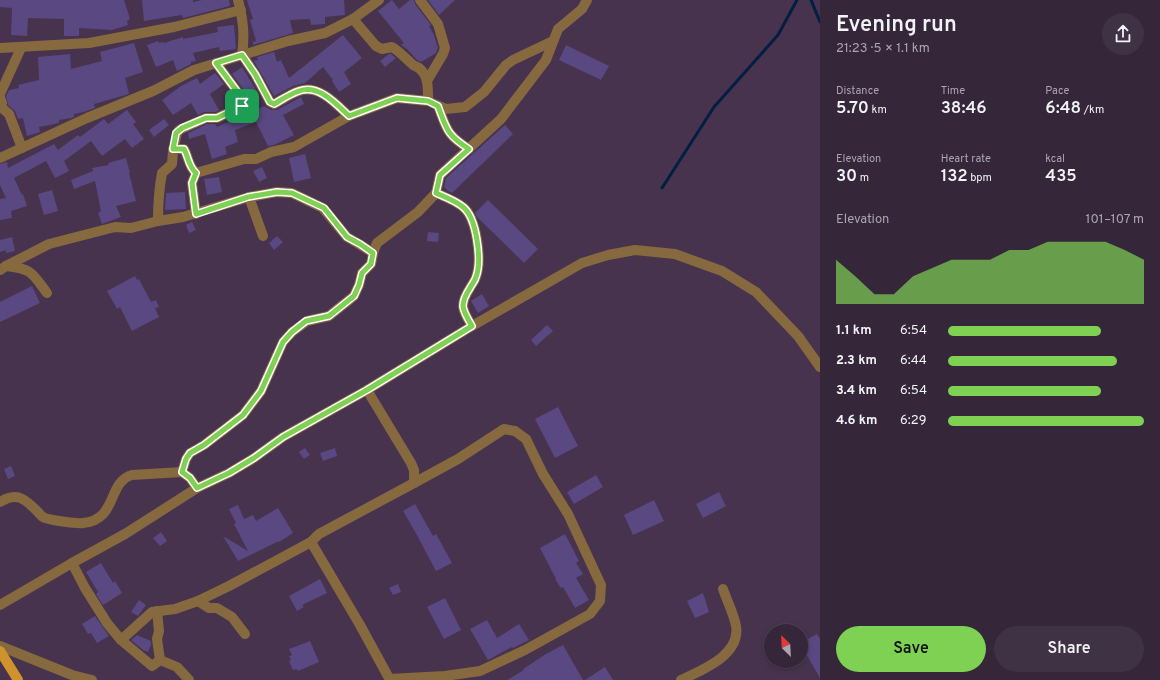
<!DOCTYPE html>
<meta charset="utf-8">
<style>
body{margin:0;font-family:Overpass,sans-serif;background:#403245;color:#f1f3f6;height:100vh;display:flex;flex-direction:column;font-size:15px;white-space:nowrap}
*{box-sizing:border-box;margin:0}
p{font-size:13px;color:#aaa5af}
.icon{flex:none;width:22px;height:22px;fill:none;stroke:currentColor;stroke-width:2;stroke-linecap:round;stroke-linejoin:round}
.map{position:relative;flex:1;overflow:hidden}
.side{display:flex;flex-direction:column;background:#35263a;width:340px}
.side>*{flex:none}
.needle{width:26px;rotate:336deg}
.controls{position:absolute;left:764px;top:624px;display:grid;gap:8px}
.controls a{display:grid;place-items:center;width:44px;height:44px;border-radius:50%;background:#35263a;box-shadow:0 2px 6px #0003,0 0 0 1px #4f4354;font-size:20px}
.pin{position:absolute;display:grid;place-items:center;width:34px;height:34px;color:#fff;margin:-17px;border-radius:8px;box-shadow:0 2px 6px #0006}
.round{display:grid;place-items:center;flex:none;width:42px;height:42px;border-radius:21px;background:#403245}
.overview{display:flex;align-items:center;justify-content:space-between;height:68px;padding:0 16px}
h1{font-size:22px;font-weight:600;line-height:30px}
.figures{display:grid;grid-template-columns:repeat(3,1fr);gap:6px;height:68px;padding:4px 16px}
.figures div{display:grid;align-content:center}
.figures b{font-size:17px;font-weight:600}
.figures small{font-size:11px;font-weight:400}
.figures p{font-size:11px}
.chart{height:112px;padding:8px 16px}
.chart p{display:flex;justify-content:space-between}
.chart svg{width:100%;height:72px;margin-top:4px;fill:#7ed153;opacity:.7}
.button{display:flex;gap:8px;margin-top:auto;padding:8px 16px}
.button a{flex:1;height:46px;border-radius:24px;background:#7ed153;color:#111;font-size:16px;font-weight:600;line-height:46px;text-align:center}
.button a+a{background:#403245;color:#f1f3f6}
ul{padding:0 16px;list-style:none;font-size:13px}
li{display:grid;grid-template-columns:64px 48px 1fr;align-items:center;height:30px}
li i{height:10px;border-radius:5px;background:#7ed153}
main{display:flex;flex:1;min-height:0}
.map>svg:first-child{display:block}
.lines{fill:none;stroke-linecap:round;stroke-linejoin:round}
.stream{stroke:#031e43;stroke-width:3}
.building{fill:#594882}
.minor{stroke:#86693e;stroke-width:10}
.major{stroke:#ce932d;stroke-width:10}
.route-casing{stroke:#fff;stroke-width:8}
.route{stroke:#7ed153;stroke-width:5}
</style>
<main>
<div class="map">
<svg width="820" height="680" viewBox="0 0 820 680">
<rect width="100%" height="100%" fill="#47334e"/>
<g class="lines">
<g class="stream">
<polyline points="811,0 820,22"/>
<polyline points="662,188 714,107 778,35 797,0"/>
</g>
</g>
<g class="building">
<polygon points="0,0 124,0 130,19 127,21 128,25 112,30 79,28 79,36 64,36 64,19 28,18 27,36 11,35 12,8 0,7"/>
<polygon points="142,0 193,0 193,2 202,0 229,0 230,6 183,18 182,15 144,21"/>
<polygon points="247,0 344,0 345,15 325,17 325,24 311,25 310,19 290,20 293,33 253,45 253,42 256,41 250,20 253,19"/>
<polygon points="392,0 399,9 410,0 414,0 415,4 431,25 429,26 434,35 438,48 436,53 421,62 417,60 407,49 401,45 404,43 378,11"/>
<polygon points="428,0 455,0 439,15"/>
<polygon points="234,25 236,49 220,51 219,47 193,53 196,61 191,62 191,64 177,71 173,60 156,67 147,45 158,41 159,43 163,42 164,43 183,37 183,39 218,32 217,27"/>
<polygon points="343,35 362,58 344,72 351,84 339,92 332,81 333,80 323,67 305,83 293,86 274,96 254,61 258,60 257,57 274,52 277,62 281,60 289,78"/>
<polygon points="134,43 143,72 125,78 129,94 94,104 95,108 84,112 74,114 74,117 71,118 59,120 59,123 39,127 40,132 27,136 23,118 18,119 15,111 8,105 6,96 9,90 19,88 18,85 39,80 38,57 70,54 71,69 102,61 100,52"/>
<polygon points="566,45 609,66 601,80 559,60"/>
<polygon points="389,54 391,54 396,58 385,67 380,61"/>
<polygon points="242,67 258,93 250,98 232,74"/>
<polygon points="215,73 224,84 210,94 219,110 216,112 204,112 198,115 191,103 173,115 162,100 181,86 197,78 200,84"/>
<polygon points="301,97 304,104 283,115 294,135 274,145 268,146 256,122 235,130 238,142 225,147 227,154 212,159 205,134 189,139 188,133 207,124 215,124 217,127 264,106 271,110 277,110"/>
<polygon points="127,110 136,122 133,124 144,139 132,148 125,139 102,156 91,141 64,161 69,171 55,178 46,161 14,178 22,195 23,194 27,206 11,211 12,218 0,220 0,199 6,198 0,185 0,164 7,162 8,168 54,144 58,150 78,135 80,137 104,119 108,124"/>
<polygon points="164,119 169,125 154,137 149,130"/>
<polygon points="505,125 513,134 452,193 448,191 444,187 446,178"/>
<polygon points="305,154 311,178 294,182 289,158"/>
<polygon points="126,158 130,173 129,173 136,201 116,206 121,217 102,224 98,213 101,211 95,181 74,189 71,180 93,171 92,168 109,165 108,163"/>
<polygon points="262,167 267,178 259,182 253,171"/>
<polygon points="219,177 222,192 207,195 204,179"/>
<polygon points="52,190 58,211 44,215 38,194"/>
<polygon points="185,192 186,209 165,210 166,193"/>
<polygon points="488,200 538,249 524,263 477,217 475,213"/>
<polygon points="192,222 196,230 189,233 186,225"/>
<polygon points="428,232 439,233 438,242 427,241"/>
<polygon points="277,236 283,242 274,250 269,243"/>
<polygon points="12,237 15,251 6,253 6,250 0,252 0,240"/>
<polygon points="135,276 137,280 139,279 151,302 156,300 159,307 155,308 159,317 132,331 120,307 117,309 107,291"/>
<polygon points="32,286 40,303 0,322 0,302"/>
<polygon points="482,294 489,306 478,313 471,301"/>
<polygon points="547,325 553,331 536,346 531,340"/>
<polygon points="558,407 578,446 555,458 535,419"/>
<polygon points="305,448 310,455 304,459 299,452"/>
<polygon points="335,448 337,456 323,461 320,453"/>
<polygon points="11,466 15,476 8,479 4,469"/>
<polygon points="596,475 603,487 574,504 567,492"/>
<polygon points="719,492 726,506 703,518 696,504"/>
<polygon points="654,500 664,521 633,535 624,515"/>
<polygon points="415,504 433,536 436,534 452,563 436,571 418,537 403,511"/>
<polygon points="238,505 244,519 253,515 256,521 278,508 293,533 279,542 279,541 238,561 223,536 248,551 234,524 236,523 229,509"/>
<polygon points="161,532 167,541 160,546 153,538"/>
<polygon points="565,534 579,561 576,563 583,574 576,578 589,600 575,608 563,587 561,588 555,579 556,579 540,548"/>
<polygon points="101,563 113,583 115,581 122,593 103,605 96,594 98,592 86,572"/>
<polygon points="320,579 327,593 302,605 304,607 297,611 289,596"/>
<polygon points="398,584 401,592 393,595 389,588"/>
<polygon points="703,593 709,612 695,618 687,601"/>
<polygon points="445,598 461,630 444,639 427,607"/>
<polygon points="139,600 146,605 138,616 131,612"/>
<polygon points="95,616 109,636 97,643 91,633 88,634 82,624"/>
<polygon points="487,620 497,638 519,624 529,640 513,648 512,647 488,660 470,629"/>
<polygon points="817,634 820,639 820,678 801,645 801,643"/>
<polygon points="137,635 151,641 151,645 148,652 143,650 131,640"/>
<polygon points="310,641 319,662 298,671 297,669 293,670 289,661 291,660 289,656 292,655 289,649"/>
<polygon points="563,645 583,680 507,680 524,670 523,669 546,654"/>
<polygon points="605,667 613,680 585,680"/>
</g>
<g class="lines">
<g class="minor">
<path d="M 238,0 C 243,20 245,34 242,55 L 255,74 L 270,102 L 274,104 C 282,100 290,94 299,91 C 319,84 336,104 349,116 L 397,98 L 428,101 L 446,109 L 465,107 L 484,92 L 506,65 L 513,60 L 553,41"/>
<polyline points="420,0 438,24 445,48 443,54 427,81"/>
<path d="M 353,19 L 376,46 L 382,49 L 392,47 C 399,51 404,57 411,63 C 413,66 416,66 419,68 C 429,76 428,89 428,101"/>
<polyline points="0,48 89,43 174,27 241,10"/>
<polyline points="0,94 21,48"/>
<polyline points="0,97 2,103 1,107 9,114 22,148"/>
<path d="M 438,106 C 447,130 447,135 469,149"/>
<path d="M 173,149 L 184,149 C 189,158 188,166 196,173"/>
<polyline points="0,158 87,118 153,91 194,70 288,41 325,33 353,19 379,0"/>
<path d="M 436,193 C 445,197 456,201 463,207 C 477,218 482,261 476,277 C 475,281 472,284 470,288 C 459,305 462,310 472,326"/>
<polyline points="249,197 263,236"/>
<polyline points="196,214 192,183 196,173 244,159 256,159 271,152 294,147 349,116"/>
<path d="M 158,221 C 158,205 159,189 162,173 L 172,164 L 173,151 L 177,133 L 179,130 L 206,118 L 217,118 L 242,106 L 245,102 L 216,63"/>
<path d="M 6,266 C 33,269 32,273 47,293"/>
<polyline points="0,270 6,266 49,244 115,227 131,228 158,221 183,217 249,197 277,192 292,193 323,208 347,237 359,244 373,253"/>
<polyline points="182,472 186,459 190,453 204,445 243,415 261,391 283,342 292,332 307,321 329,316 354,296 359,285 362,273 371,264 374,250 377,243 418,212 436,193 440,175 501,119 546,60 558,29 582,9 587,0"/>
<path d="M 0,502 C 17,492 24,498 37,511 C 39,513 41,516 43,517 C 47,520 78,524 83,523 C 118,520 107,482 132,475 L 182,472 L 190,478 L 197,488"/>
<polyline points="311,542 360,625 390,680"/>
<polyline points="72,563 85,588 107,623 121,640 152,666 160,660 177,667 189,680"/>
<polyline points="198,601 209,608 217,608 232,617 245,634"/>
<polyline points="0,605 72,563 125,534 197,488 229,473 254,458 283,437 367,390 472,326 582,263 608,255 635,250 675,254 722,271 756,292 798,336 820,367"/>
<polyline points="157,611 159,631 157,639 160,660"/>
<polyline points="121,640 152,612 175,609 198,601 229,586 311,542 319,534 414,483 414,470 411,463 367,390"/>
<polyline points="0,646 72,675 92,680"/>
<polyline points="389,679 445,676 480,671 525,650 590,614 600,601 601,585 568,514 543,474 526,439 515,431 504,429 458,459 414,483"/>
<path d="M 681,680 C 702,670 741,655 736,626 C 734,614 727,601 723,589"/>
</g>
<polyline class="major" points="0,651 18,680"/>
</g>
<g class="lines">
<g class="route-casing">
<path id="route" d="M 242,55 L 255,74 L 270,102 L 274,104 C 281,100 290,94 299,91 C 319,84 336,104 349,116 L 397,98 L 428,101 L 438,106 C 447,130 447,135 469,149 L 440,175 L 436,193 C 445,197 456,201 463,207 C 477,218 482,261 476,277 C 475,281 472,284 470,288 C 459,305 462,309 472,326 L 367,390 L 283,437 L 254,458 L 229,473 L 197,488 L 190,478 L 182,472 L 186,459 L 190,453 L 204,445 L 243,415 L 261,391 L 283,342 L 292,332 L 306,321 L 329,316 L 354,296 L 359,285 L 362,273 L 371,264 L 373,253 L 360,244 L 347,237 L 324,208 L 292,193 L 277,192 L 248,197 L 196,214 L 192,183 L 196,173 C 188,166 189,158 184,149 L 173,149 L 176,133 L 182,128 L 206,118 L 217,118 L 242,106 L 245,102 L 216,63 Z"/>
</g>
<use href="#route" class="route"/>
</g>
</svg>
<div class="controls">
<a><svg class="needle" viewBox="-14 -14 28 28"><path d="M0-13l5 13h-10z" fill="#e53935"/><path d="M0 13l5-13h-10z" fill="#aaa5af"/></svg></a>
</div>
<div class="pin" style="left:242px;top:106px;background:#1e9e55"><svg class="icon" aria-label="arrive" viewBox="0 0 24 24"><path d="M6 21V4h12l-3 4 3 4H6"/></svg></div>
</div>
<section class="side">
<div class="overview"><div><h1>Evening run</h1><p>21:23 · 5 × 1.1 km</p></div><a class="round"><svg class="icon" aria-label="share" viewBox="0 0 24 24"><path d="M12 15V3M7 8l5-5 5 5M5 13v7h14v-7"/></svg></a></div>
<div class="figures">
<div><p>Distance</p><b>5.70<small> km</small></b></div>
<div><p>Time</p><b>38:46</b></div>
<div><p>Pace</p><b>6:48<small> /km</small></b></div>
</div>
<div class="figures">
<div><p>Elevation</p><b>30<small> m</small></b></div>
<div><p>Heart rate</p><b>132<small> bpm</small></b></div>
<div><p>kcal</p><b>435</b></div>
</div>
<div class="chart"><p><span>Elevation</span>101–107 m</p>
<svg viewBox="0 0 160 44" preserveAspectRatio="none"><path d="M0 44V17L10 27L20 38L30 38L40 27L50 22L60 17L70 17L80 17L90 11L100 11L110 6L120 6L130 6L140 6L150 11L160 17V44z"/></svg>
</div>
<ul>
<li><b>1.1 km</b>6:54<i style="width:78%"></i></li>
<li><b>2.3 km</b>6:44<i style="width:86%"></i></li>
<li><b>3.4 km</b>6:54<i style="width:78%"></i></li>
<li><b>4.6 km</b>6:29<i style="width:100%"></i></li>
</ul>
<div class="button"><a>Save</a><a>Share</a></div>
</section>
</main>
